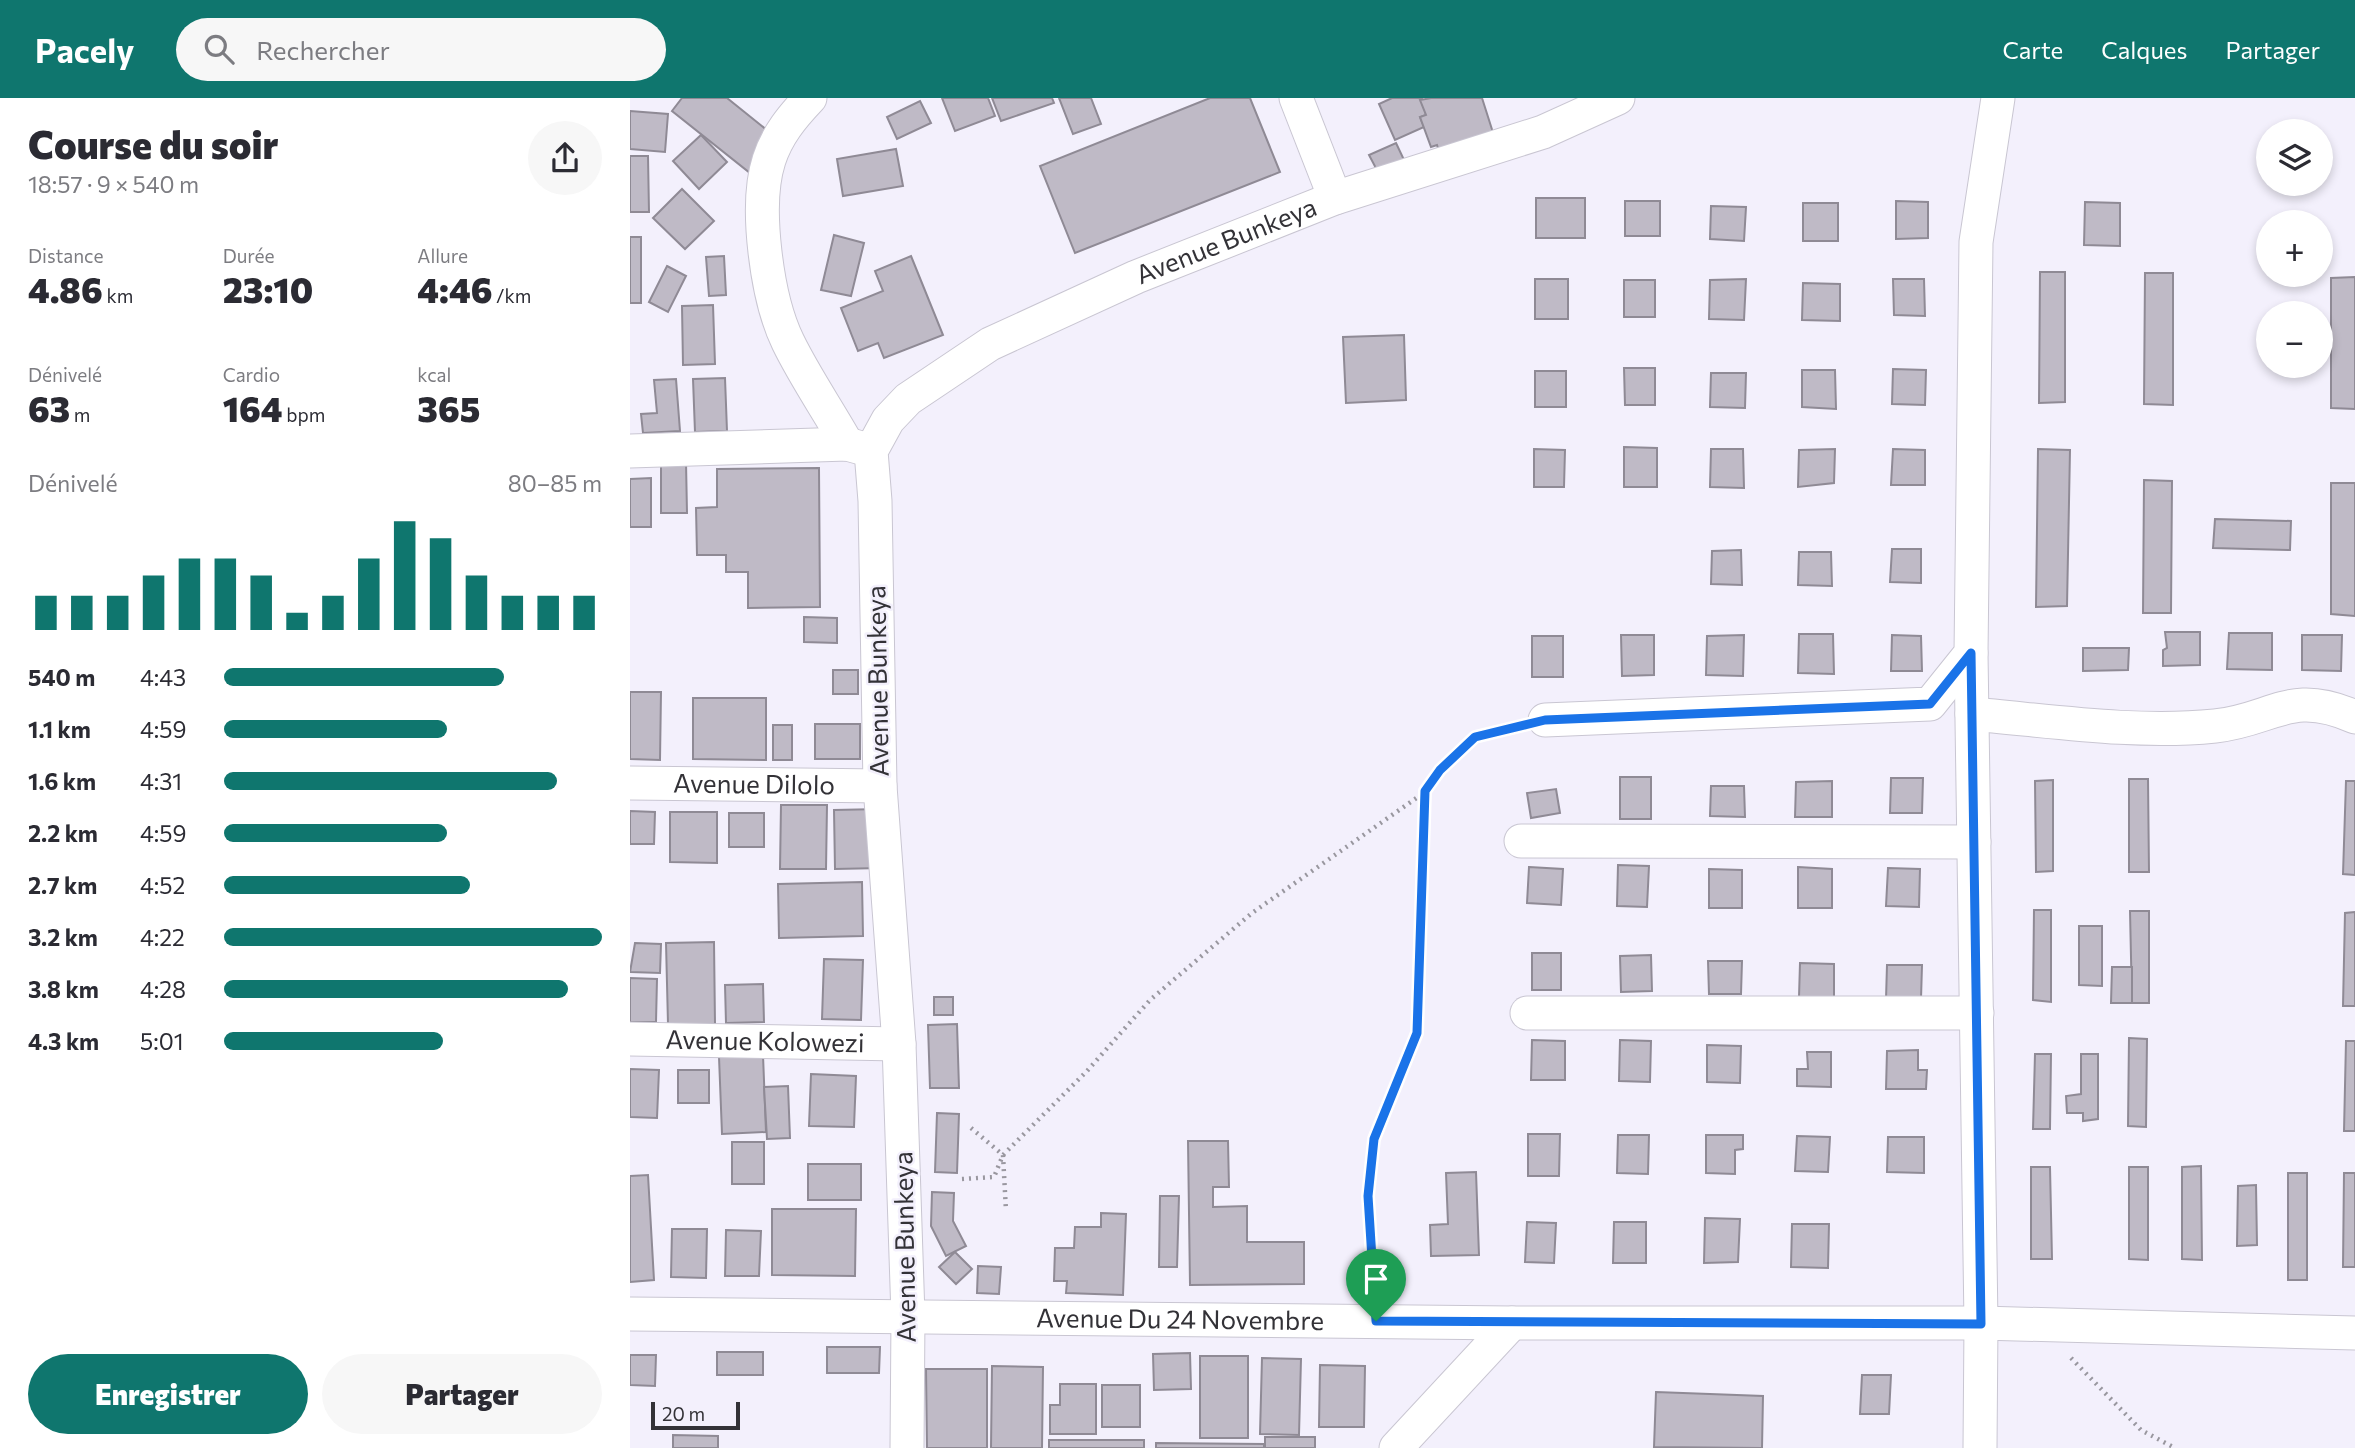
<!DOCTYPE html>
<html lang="fr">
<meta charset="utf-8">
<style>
body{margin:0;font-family:Commissioner,sans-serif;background:#f7f7f7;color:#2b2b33;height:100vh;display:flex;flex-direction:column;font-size:26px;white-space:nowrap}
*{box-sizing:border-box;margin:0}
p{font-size:23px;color:#7c7c81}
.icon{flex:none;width:38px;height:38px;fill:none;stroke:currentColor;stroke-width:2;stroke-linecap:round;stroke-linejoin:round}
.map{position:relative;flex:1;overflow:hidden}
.sheet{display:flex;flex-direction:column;background:#fff;width:630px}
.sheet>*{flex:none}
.controls{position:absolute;left:1626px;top:21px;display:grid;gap:14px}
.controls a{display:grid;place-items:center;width:77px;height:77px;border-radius:50%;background:#fff;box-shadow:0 4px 10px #0003;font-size:35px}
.scale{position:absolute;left:21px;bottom:18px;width:89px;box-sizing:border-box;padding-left:7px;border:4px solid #333237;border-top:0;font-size:19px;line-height:24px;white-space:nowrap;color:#333237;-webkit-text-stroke:5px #f3f0fc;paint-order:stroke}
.pin{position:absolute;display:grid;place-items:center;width:60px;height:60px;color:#fff;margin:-72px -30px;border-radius:50% 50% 50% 0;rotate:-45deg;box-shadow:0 0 7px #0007}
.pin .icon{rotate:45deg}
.round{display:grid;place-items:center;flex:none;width:74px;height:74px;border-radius:37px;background:#f7f7f7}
.overview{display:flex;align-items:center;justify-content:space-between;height:119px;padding:0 28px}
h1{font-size:38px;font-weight:800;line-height:52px}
.figures{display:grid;grid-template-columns:repeat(3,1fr);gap:10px;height:119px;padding:7px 28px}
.figures div{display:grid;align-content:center}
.figures b{font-size:35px;font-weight:800}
.figures small{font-size:19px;font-weight:400}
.figures p{font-size:19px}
.chart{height:196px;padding:14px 28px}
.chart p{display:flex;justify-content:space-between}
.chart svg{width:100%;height:126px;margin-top:7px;stroke:#0f766e;stroke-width:6}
.action{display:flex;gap:14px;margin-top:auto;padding:14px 28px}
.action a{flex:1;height:80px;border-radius:42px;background:#0f766e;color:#fff;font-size:28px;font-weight:800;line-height:80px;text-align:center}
.action a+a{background:#f7f7f7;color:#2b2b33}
ul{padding:0 28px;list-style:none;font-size:23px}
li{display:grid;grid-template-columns:112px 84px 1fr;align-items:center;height:52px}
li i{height:18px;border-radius:9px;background:#0f766e}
header{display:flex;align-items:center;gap:42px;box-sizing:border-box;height:98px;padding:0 35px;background:#0f766e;color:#fff}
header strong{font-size:33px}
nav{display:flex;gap:38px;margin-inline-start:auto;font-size:24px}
.search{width:490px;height:63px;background:#f7f7f7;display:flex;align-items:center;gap:18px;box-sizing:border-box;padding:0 24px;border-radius:38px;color:#7c7c81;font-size:26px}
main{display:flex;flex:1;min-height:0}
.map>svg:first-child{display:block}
.building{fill:#bfbac6;stroke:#8f8a95;stroke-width:2}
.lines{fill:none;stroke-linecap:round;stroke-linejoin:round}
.minor-casing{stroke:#c9c6d2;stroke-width:35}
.path{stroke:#99979f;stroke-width:4.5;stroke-dasharray:2 5;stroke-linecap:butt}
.minor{stroke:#fff;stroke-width:33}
.route-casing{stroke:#fff;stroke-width:14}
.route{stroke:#1a73e8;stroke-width:9}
.labels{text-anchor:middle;stroke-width:5;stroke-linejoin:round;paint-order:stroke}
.street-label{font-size:26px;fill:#333237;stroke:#f3f0fc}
</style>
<header>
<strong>Pacely</strong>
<div class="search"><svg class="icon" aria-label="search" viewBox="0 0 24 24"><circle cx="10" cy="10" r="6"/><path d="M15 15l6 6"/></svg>Rechercher</div>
<nav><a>Carte</a><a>Calques</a><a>Partager</a></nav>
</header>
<main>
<section class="sheet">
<div class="overview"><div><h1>Course du soir</h1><p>18:57 · 9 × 540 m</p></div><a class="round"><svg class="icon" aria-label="share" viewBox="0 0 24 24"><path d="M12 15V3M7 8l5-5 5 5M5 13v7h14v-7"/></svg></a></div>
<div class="figures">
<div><p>Distance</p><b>4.86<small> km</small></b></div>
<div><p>Durée</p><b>23:10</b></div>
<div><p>Allure</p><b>4:46<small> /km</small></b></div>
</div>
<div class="figures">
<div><p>Dénivelé</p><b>63<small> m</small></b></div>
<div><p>Cardio</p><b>164<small> bpm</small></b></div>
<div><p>kcal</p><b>365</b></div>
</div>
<div class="chart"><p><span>Dénivelé</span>80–85 m</p>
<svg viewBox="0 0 160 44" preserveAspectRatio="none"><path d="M5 44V32M15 44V32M25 44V32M35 44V25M45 44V19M55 44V19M65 44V25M75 44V38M85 44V32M95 44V19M105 44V6M115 44V12M125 44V25M135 44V32M145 44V32M155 44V32"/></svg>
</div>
<ul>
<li><b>540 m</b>4:43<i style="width:74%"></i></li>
<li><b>1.1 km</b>4:59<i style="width:59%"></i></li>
<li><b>1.6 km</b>4:31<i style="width:88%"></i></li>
<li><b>2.2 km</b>4:59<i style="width:59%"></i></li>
<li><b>2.7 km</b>4:52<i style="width:65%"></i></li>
<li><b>3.2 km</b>4:22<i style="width:100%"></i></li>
<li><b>3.8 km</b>4:28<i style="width:91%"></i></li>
<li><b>4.3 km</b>5:01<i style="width:58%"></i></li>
</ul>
<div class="action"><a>Enregistrer</a><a>Partager</a></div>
</section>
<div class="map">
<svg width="1725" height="1350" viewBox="0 0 1725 1350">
<rect width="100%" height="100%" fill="#f3f0fc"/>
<g class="building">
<polygon points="52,0 97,0 148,41 120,75 42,13"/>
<polygon points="312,0 358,0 365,18 325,33"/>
<polygon points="362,0 422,0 424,5 371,23"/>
<polygon points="429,0 461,0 471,26 443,36"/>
<polygon points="580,0 620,0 650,74 445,155 410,68"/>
<polygon points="762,0 792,0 796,17 790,19 794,29 765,42 749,6"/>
<polygon points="801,0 852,0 866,44 812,62 807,47 801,49 790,19 796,17 790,2"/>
<polygon points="290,3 301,25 267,41 257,19"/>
<polygon points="0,13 38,16 35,54 0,51"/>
<polygon points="71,37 97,64 69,91 43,63"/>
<polygon points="766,45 775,64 749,76 739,57"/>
<polygon points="266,51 273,88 213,98 207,61"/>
<polygon points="0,58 18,58 19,114 0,114"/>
<polygon points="52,91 84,123 55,151 23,120"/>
<rect x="906" y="100" width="49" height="40"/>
<rect x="995" y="103" width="35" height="35"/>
<polygon points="1266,103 1298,104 1298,140 1266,141"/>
<polygon points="1455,104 1490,105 1490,148 1454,147"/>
<rect x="1173" y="105" width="35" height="38"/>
<polygon points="1081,108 1116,109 1114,143 1080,141"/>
<polygon points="204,137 234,145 221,198 191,192"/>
<rect x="0" y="139" width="11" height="66"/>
<polygon points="94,158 96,197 79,198 76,159"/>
<polygon points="281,158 313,237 254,260 248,245 228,253 211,210 253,193 245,173"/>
<polygon points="37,168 56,178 38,214 19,204"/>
<polygon points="1410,174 1435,174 1435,304 1409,305"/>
<polygon points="1515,175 1543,175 1543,307 1514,306"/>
<polygon points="1725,179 1725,311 1701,310 1701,180"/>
<rect x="905" y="181" width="33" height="40"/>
<polygon points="1116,181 1114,222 1079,221 1080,182"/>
<polygon points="1263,181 1294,181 1295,218 1264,217"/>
<rect x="994" y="182" width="31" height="37"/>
<polygon points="1173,185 1210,186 1210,223 1172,222"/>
<polygon points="83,207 85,266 53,267 52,208"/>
<polygon points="774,237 776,302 716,305 713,239"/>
<polygon points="994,270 1025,270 1025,307 995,307"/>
<polygon points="1263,271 1296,272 1295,307 1262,306"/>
<polygon points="1172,272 1205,272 1206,311 1172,309"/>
<rect x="905" y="273" width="31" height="36"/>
<polygon points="1081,275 1116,275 1115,310 1080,309"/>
<polygon points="95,280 97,333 65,334 63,281"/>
<polygon points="46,281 50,333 13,335 11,316 27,315 24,282"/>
<polygon points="994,349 1027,350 1027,389 994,389"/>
<polygon points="904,351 935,352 934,389 904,389"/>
<polygon points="1081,351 1113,351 1114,390 1080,389"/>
<polygon points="1205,351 1204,385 1168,389 1169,352"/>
<polygon points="1263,351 1295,352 1295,387 1261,387"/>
<polygon points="1408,351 1440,352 1437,508 1406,509"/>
<polygon points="56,364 57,415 31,415 31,365"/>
<polygon points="189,370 190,509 118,510 118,474 96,474 96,457 67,457 66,410 87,409 87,371"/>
<polygon points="21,380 21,429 0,429 0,381"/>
<polygon points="1514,382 1542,383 1541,515 1513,515"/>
<polygon points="1701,385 1725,385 1725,518 1701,516"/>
<polygon points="1585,421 1661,423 1660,452 1583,450"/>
<polygon points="1262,451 1291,451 1291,485 1260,484"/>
<polygon points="1111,452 1112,487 1081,486 1082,453"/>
<polygon points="1169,454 1201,454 1202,488 1168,487"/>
<polygon points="174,519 207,520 207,545 174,544"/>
<polygon points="1535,534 1570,534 1570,567 1533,568 1533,552 1537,550"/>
<polygon points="1599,535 1642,535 1642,572 1597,571"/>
<polygon points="1169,536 1203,536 1204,576 1168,575"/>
<polygon points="991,537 1024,537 1024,577 992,578"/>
<polygon points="1114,537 1113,578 1076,577 1077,538"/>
<polygon points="1262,537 1291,538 1292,573 1261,573"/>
<polygon points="1672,537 1712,537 1711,573 1672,572"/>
<rect x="902" y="538" width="31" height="41"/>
<polygon points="1453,550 1499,550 1498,572 1453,573"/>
<rect x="203" y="572" width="25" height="24"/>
<polygon points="0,594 31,594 30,662 0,661"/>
<polygon points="63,600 136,600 136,662 63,661"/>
<rect x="185" y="626" width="45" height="35"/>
<rect x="143" y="627" width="19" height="35"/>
<rect x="990" y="679" width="31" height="42"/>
<polygon points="1261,680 1293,680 1292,715 1260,715"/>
<polygon points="1499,681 1518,681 1519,774 1499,774"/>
<polygon points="1423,682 1423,773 1406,774 1405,683"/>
<polygon points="1202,683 1202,719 1165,719 1166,684"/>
<polygon points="1716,683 1725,683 1725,777 1713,776"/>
<polygon points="1081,688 1114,688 1115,719 1080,718"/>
<polygon points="926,691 930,715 901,720 897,695"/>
<polygon points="151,707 197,707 196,771 150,771"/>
<polygon points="251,711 252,770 205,771 204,712"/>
<polygon points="0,713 25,714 24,746 0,746"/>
<polygon points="40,714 87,714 87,765 40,764"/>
<rect x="99" y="715" width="35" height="34"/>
<polygon points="988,767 1019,768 1017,809 987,808"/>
<polygon points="899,769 933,771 931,807 897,805"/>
<polygon points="1168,769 1202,771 1202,810 1168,810"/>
<polygon points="1258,770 1290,771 1289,809 1256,808"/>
<polygon points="1079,771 1112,772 1112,810 1079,810"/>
<polygon points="232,784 233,838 149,840 148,786"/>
<polygon points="1404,812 1421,812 1421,904 1403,902"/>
<polygon points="1500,813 1519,813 1519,905 1502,905"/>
<polygon points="1725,814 1725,908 1713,908 1715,815"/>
<polygon points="1449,828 1472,828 1472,888 1449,887"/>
<polygon points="84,844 85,926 38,926 36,845"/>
<polygon points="5,845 31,846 30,875 0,874"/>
<rect x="902" y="855" width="29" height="37"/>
<polygon points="1021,857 1022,893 991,894 990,858"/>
<polygon points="194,861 233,862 231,922 192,921"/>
<polygon points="1078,863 1112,863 1111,896 1079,896"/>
<polygon points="1170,865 1204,866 1204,900 1169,899"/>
<polygon points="1257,867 1292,867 1291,901 1256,901"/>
<polygon points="1482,869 1502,869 1502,905 1481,905"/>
<polygon points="0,880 27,881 26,924 0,924"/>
<polygon points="133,886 134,924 96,925 95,887"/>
<rect x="304" y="899" width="19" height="18"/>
<polygon points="327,926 329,990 300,990 298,927"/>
<polygon points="1499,940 1517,941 1516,1029 1498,1028"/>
<polygon points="902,942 935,943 935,982 901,982"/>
<polygon points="990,942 1021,943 1020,984 989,983"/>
<polygon points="1716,943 1725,943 1725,1033 1714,1033"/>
<polygon points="1077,947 1111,948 1110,985 1077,984"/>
<polygon points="1288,952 1288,972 1297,972 1296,991 1256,991 1257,953"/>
<polygon points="1177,954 1201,954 1201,989 1167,988 1167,971 1178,971"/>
<polygon points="1405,956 1421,956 1420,1031 1403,1031"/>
<polygon points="1451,956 1468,956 1468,1021 1453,1023 1453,1015 1437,1015 1436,998 1451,996"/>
<polygon points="133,957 136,1034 92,1036 89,959"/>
<polygon points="0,971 29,972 27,1020 0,1019"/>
<rect x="48" y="972" width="31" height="33"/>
<polygon points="181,976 226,978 224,1029 179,1028"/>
<polygon points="158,988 160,1040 137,1041 134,989"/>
<polygon points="307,1015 329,1016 327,1075 305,1074"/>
<polygon points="898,1036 930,1036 929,1078 898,1078"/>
<polygon points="988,1037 1019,1037 1018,1076 987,1075"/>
<polygon points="1076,1037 1113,1037 1113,1051 1105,1052 1105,1076 1076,1075"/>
<polygon points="1167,1038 1200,1039 1198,1074 1165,1073"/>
<polygon points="1258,1039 1294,1039 1294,1075 1257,1074"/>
<polygon points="558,1043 598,1043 599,1089 583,1089 583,1109 617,1108 617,1144 674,1144 674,1186 560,1187"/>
<rect x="102" y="1044" width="32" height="42"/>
<rect x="178" y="1066" width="53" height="36"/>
<polygon points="1571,1068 1572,1162 1552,1161 1552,1069"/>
<polygon points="1401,1069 1420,1069 1422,1161 1401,1161"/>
<polygon points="1499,1069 1518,1069 1518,1162 1499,1161"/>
<polygon points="846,1074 849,1157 801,1158 800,1127 818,1126 816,1075"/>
<rect x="1658" y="1075" width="19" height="107"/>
<polygon points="1714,1075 1725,1075 1725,1169 1713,1169"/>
<polygon points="18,1077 24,1182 0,1184 0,1078"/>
<polygon points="1626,1087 1627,1147 1607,1148 1608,1088"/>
<polygon points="302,1094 324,1095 323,1123 336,1148 316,1158 301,1128"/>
<polygon points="530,1098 549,1098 547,1169 529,1169"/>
<polygon points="142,1111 226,1111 225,1178 142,1177"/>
<polygon points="471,1115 496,1116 493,1197 436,1195 437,1183 424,1183 425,1150 444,1150 445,1129 471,1129"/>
<polygon points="1075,1120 1110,1121 1108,1164 1074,1165"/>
<polygon points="897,1124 926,1125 924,1165 895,1164"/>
<polygon points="984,1124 1016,1124 1016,1165 983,1165"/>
<polygon points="1162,1126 1199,1126 1198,1170 1161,1169"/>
<polygon points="42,1131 77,1131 76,1180 41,1179"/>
<polygon points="96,1132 131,1133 129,1178 95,1178"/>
<polygon points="325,1154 342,1171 326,1186 309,1169"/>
<polygon points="348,1168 371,1169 369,1196 347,1195"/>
<polygon points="197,1249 250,1249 249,1275 197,1275"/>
<rect x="87" y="1254" width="46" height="23"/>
<polygon points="560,1255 561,1291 524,1292 523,1256"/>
<polygon points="0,1257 26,1257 25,1288 0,1287"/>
<rect x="570" y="1258" width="48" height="82"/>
<polygon points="632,1260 671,1261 669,1337 630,1336"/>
<polygon points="690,1267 735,1268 734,1329 689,1329"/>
<polygon points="362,1268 413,1269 412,1350 361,1350"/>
<polygon points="296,1271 357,1271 357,1350 297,1350"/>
<polygon points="1232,1277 1261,1277 1259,1316 1230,1316"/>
<polygon points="430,1286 466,1286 466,1336 420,1336 420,1307 430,1307"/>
<rect x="472" y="1287" width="38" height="42"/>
<polygon points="1026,1294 1133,1298 1132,1350 1024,1349"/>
<polygon points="43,1337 88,1338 88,1350 43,1350"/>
<rect x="635" y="1339" width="50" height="11"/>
<rect x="419" y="1342" width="95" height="8"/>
<polygon points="526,1345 634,1346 634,1350 526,1350"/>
</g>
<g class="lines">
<g class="minor-casing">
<g id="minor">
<path d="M 180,0 C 162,19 147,37 139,62 C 124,108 137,201 158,244 C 175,279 198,312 217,346"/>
<polyline points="666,0 705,100"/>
<polyline points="0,353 217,346 235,351"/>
<polyline points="1341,555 1351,1225 1350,1350"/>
<path d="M 1342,616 C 1422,623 1505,636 1585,628 C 1643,622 1660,590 1725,619"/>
<polyline points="915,622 1300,606 1341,555 1346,144 1368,0"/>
<path id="s1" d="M 0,685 L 250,688"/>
<polyline points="891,743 1344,744"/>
<polyline points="897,915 1347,915"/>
<path id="s2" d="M 0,941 L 269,946"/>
<path id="s3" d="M 0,1216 L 882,1225 L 1351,1225 L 1725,1235"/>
<path id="s4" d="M 277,1350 L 278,1218 L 269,946 L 250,688 L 245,403 L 241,353 L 258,322 L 278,301 L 360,246 L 506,179 L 705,100 L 913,34 L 988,0"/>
<polyline points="766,1350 882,1225"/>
</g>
</g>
<g class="path">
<polyline points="341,1030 373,1057 376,1113"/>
<polyline points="332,1081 364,1079 373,1057 457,973 520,902 622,815 795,694"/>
<polyline points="744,1192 738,1098 744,1041 787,935 795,693 810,672 845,640 887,629"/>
<polyline points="1441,1260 1511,1332 1545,1350"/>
</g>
<use href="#minor" class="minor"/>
</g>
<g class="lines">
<g class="route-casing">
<polygon id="route" points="1341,555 1351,1226 746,1223 738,1098 744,1041 787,935 795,693 810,672 845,639 915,622 1300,606"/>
</g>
<use href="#route" class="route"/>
</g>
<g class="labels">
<g class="street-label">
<text dy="9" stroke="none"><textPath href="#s4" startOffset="1419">Avenue Bunkeya</textPath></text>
<text transform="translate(248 583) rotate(-91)" y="9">Avenue Bunkeya</text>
<text dy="9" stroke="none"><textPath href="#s1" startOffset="124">Avenue Dilolo</textPath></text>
<text dy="9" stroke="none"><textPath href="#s2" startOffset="135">Avenue Kolowezi</textPath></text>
<text transform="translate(275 1149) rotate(-91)" y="9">Avenue Bunkeya</text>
<text dy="9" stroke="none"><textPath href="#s3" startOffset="550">Avenue Du 24 Novembre</textPath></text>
</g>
</g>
</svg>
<div class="controls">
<a><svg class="icon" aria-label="layers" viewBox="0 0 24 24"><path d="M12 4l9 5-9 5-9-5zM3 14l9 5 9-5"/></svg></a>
<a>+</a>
<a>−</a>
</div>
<div class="scale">20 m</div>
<div class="pin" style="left:746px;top:1223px;background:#1e9e55"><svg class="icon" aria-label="arrive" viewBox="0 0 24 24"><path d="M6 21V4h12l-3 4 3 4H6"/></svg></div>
</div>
</main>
